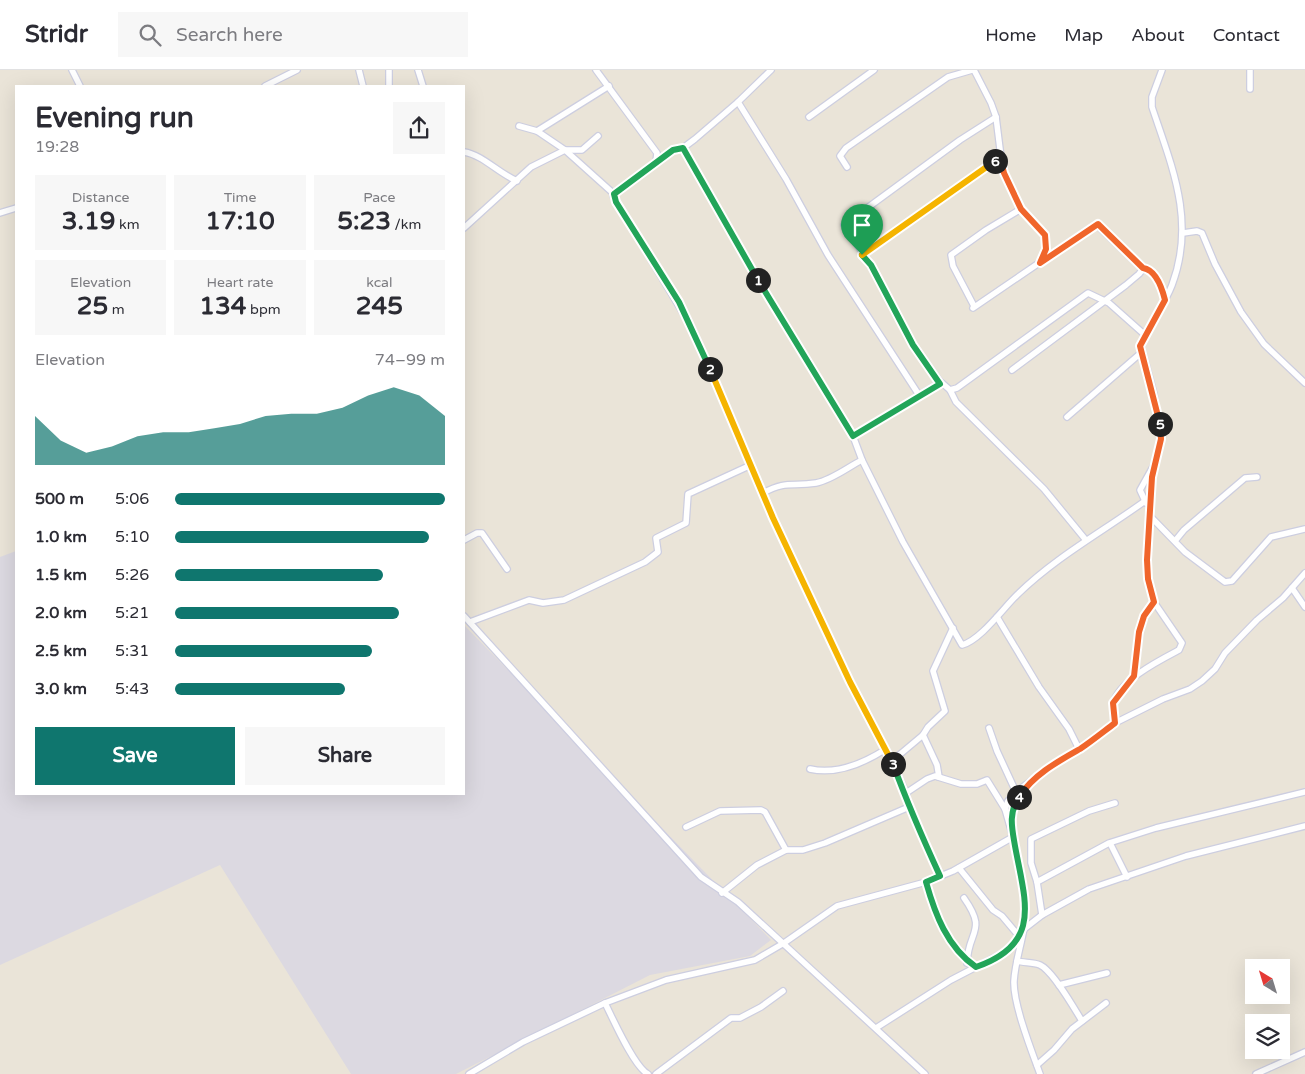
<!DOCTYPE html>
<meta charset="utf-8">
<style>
body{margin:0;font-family:"Varela Round",sans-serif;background:#f7f7f7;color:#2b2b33;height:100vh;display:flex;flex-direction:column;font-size:19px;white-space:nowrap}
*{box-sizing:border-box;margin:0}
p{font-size:16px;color:#7c7c81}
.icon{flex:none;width:28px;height:28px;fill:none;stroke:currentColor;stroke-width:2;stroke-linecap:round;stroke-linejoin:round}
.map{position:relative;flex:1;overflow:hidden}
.details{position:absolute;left:15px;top:15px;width:450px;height:710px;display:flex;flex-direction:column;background:#fff;border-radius:0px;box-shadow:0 5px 20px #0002}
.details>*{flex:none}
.needle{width:32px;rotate:322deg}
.buttons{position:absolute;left:1245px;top:889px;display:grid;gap:10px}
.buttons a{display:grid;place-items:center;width:45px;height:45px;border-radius:0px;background:#fff;box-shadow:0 5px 20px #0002;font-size:25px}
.pin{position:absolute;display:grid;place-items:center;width:42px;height:42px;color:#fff;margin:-51px -21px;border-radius:50% 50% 50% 0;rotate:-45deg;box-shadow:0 0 5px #0007}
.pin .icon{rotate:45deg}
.km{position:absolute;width:25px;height:25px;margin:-12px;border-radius:50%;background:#222;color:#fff;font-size:14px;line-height:25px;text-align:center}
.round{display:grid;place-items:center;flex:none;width:52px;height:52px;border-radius:0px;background:#f7f7f7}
.overview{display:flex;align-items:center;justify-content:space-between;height:85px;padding:0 20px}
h1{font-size:28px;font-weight:700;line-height:38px}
.metrics{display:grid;grid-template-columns:repeat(3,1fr);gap:8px;height:85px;padding:5px 20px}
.metrics div{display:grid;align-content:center;border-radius:0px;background:#f7f7f7;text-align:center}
.metrics b{font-size:25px;font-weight:700}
.metrics small{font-size:14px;font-weight:400}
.metrics p{font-size:14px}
.chart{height:140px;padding:10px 20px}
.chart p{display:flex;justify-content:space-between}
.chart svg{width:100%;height:90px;margin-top:5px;fill:#0f766e;opacity:.7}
.primary-button{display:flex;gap:10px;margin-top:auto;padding:10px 20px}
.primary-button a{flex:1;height:58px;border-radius:0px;background:#0f766e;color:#fff;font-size:20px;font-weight:700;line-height:58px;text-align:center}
.primary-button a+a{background:#f7f7f7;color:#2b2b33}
ul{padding:0 20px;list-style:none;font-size:16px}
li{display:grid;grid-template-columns:80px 60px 1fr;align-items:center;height:38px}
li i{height:12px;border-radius:6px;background:#0f766e}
header{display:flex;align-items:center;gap:30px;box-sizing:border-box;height:70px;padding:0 25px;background:#fff;border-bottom:1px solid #e1e1e2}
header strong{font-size:24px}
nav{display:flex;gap:28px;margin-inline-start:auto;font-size:18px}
.search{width:350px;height:45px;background:#f7f7f7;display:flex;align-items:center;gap:12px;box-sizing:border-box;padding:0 18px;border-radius:0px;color:#7c7c81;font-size:19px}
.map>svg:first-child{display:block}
.industrial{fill:#dcd9e1}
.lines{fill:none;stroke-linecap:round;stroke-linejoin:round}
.minor-casing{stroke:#cdcee0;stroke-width:8}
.minor{stroke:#fff;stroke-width:5.5}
.split-1-casing{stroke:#fff;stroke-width:10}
.split-2-casing{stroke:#fff;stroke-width:10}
.split-3-casing{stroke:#fff;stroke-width:10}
.split-4-casing{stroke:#fff;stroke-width:10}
.split-5-casing{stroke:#fff;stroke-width:10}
.split-6-casing{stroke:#fff;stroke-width:10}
.split-7-casing{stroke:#fff;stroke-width:10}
.split-1{stroke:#22a559;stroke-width:6}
.split-2{stroke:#22a559;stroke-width:6}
.split-3{stroke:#f5b400;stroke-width:6}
.split-4{stroke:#22a559;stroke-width:6}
.split-5{stroke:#f0652b;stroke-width:6}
.split-6{stroke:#f0652b;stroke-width:6}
.split-7{stroke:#f5b400;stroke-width:6}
</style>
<header>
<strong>Stridr</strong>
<div class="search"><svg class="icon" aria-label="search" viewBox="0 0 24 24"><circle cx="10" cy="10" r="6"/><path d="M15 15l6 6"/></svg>Search here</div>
<nav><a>Home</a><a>Map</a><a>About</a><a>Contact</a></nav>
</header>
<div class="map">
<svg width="1305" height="1004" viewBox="0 0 1305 1004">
<rect width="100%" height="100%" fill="#eae4d8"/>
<polygon class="industrial" points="16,481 16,724 464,724 464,555 771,870 750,886 650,905 456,1004 351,1004 220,795 0,895 0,487"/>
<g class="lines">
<g class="minor-casing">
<g id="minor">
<polyline points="72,0 80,16"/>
<polyline points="359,0 363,16"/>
<polyline points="418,0 423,16"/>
<polyline points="596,0 657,83 656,92"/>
<polyline points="771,0 738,32 695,69 683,78 673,80 617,121 613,126 692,258 773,448 850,612 892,691 906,723 909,737 940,806"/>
<path d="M 974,0 L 991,33 L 996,47 L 1003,103 L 1021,139 L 986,160 L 951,185 L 953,196 L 974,236 L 973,238 L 1096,154 L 1143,199 C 1156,200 1162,218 1165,230"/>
<polyline points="1250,0 1250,19"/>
<polyline points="265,16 297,0"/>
<polyline points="389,16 389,0"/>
<polyline points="738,32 786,109 828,185 919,325"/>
<polyline points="809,47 874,0"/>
<polyline points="519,56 537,61 609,16"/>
<polyline points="537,61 565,80 614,124"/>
<path d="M 683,78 L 779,246 L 853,366 L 862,390 L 903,472 L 962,575 C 981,570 1004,537 1018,524 C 1056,487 1102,462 1145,431"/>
<path d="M 464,82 C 483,85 498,103 517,111"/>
<polyline points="847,97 840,86 846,78 948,7 972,0"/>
<polyline points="1021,139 1045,165 1046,179 1040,193"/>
<polyline points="0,143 16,138"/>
<polyline points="464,158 531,97 565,80 582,80 598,66"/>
<polyline points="1183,163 1197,161 1202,163 1215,194 1241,242 1264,274 1305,313"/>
<path d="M 862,185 C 907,152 955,121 1000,87"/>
<polyline points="1012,300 1126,215 1139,204 1143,199"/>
<polyline points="941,313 913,275 871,195 844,155 960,70 996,47"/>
<polyline points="950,320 956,332 1044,419 1085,469"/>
<polyline points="1067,347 1142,282"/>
<polyline points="853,366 938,314 942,313 950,320 957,318 1088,223 1109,233 1145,265"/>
<path d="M 763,423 C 787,410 792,417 816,413 C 832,410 848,397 862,390"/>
<polyline points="1146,433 1140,420 1154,395"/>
<polyline points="1149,445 1185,482 1225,512 1232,511 1271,467 1305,459"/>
<polyline points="464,470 477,463 482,463 507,499"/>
<polyline points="1175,471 1184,460 1245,408 1257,407"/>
<polyline points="1292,518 1305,537"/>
<polyline points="464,546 701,807 738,832 925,1004"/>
<polyline points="997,547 1039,617 1069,659 1079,679"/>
<polyline points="470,552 529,530 543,533 564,530 645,492 658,482 656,468 686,453 688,424 751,395"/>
<path d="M 1134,606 C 1140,579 1135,555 1154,532"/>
<path d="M 1115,653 C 1115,647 1112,640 1113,634 C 1118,611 1160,590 1179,580 L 1182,573 L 1154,532 L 1148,509 L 1147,490 L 1152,407 L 1161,369 L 1154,324 L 1141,276 C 1149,254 1164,236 1172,215 C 1196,151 1172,97 1152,37 L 1152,27 L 1162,0"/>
<polyline points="989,658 997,681 1016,722"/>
<polyline points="892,691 923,665"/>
<path d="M 810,699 C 836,705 864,693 886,679"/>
<polyline points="939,707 937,695 923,665 928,657 945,641 933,601 953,558"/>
<polyline points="906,723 927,709 935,706 961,714 977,714 987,710 1005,739"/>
<polyline points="1010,752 1014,737 1025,718"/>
<polyline points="686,757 720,741 761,740 765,742 786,780"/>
<path d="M 1013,767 C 1018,796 1029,828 1024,858 C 1021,876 1015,893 1014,911 C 1013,934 1032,982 1040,1004"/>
<polyline points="1110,773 1127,807"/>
<polyline points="959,798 993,840 1002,846 1018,865"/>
<path d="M 926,812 C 935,844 947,877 976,897"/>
<polyline points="1037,812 1109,773 1156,758 1305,722"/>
<polyline points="722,823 757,795 786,780 803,780 825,773 909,737"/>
<path d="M 964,828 C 988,862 968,860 967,893"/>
<polyline points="1042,845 1037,812 1031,793 1031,769 1089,741 1115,733"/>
<path d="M 1017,891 C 1024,893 1033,892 1040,895 C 1053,901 1074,938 1082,951"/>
<polyline points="1059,915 1107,903"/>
<path d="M 605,933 C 613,949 634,997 648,1004"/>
<polyline points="876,958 951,910 1003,883 1013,874 1024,859 1042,845 1089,819 1186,786 1305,756"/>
<polyline points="1037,995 1054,980 1072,959 1106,933"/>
<polyline points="469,1004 523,972 605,933 666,910 755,890 784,873 837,836 926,812 953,801 1013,767 1005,739 1008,731 1016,722 1055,693 1079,679 1115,653 1163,629 1190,619 1202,611 1215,599 1225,583 1257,550 1283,528 1305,503"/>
<polyline points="656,1004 731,948 740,948 761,937 783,921"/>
<polyline points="1256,1004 1305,982"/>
</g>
</g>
<use href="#minor" class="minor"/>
</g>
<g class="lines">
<g class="split-1-casing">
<polyline id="split-1" points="758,210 853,366 940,314 913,275 871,195 862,185"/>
</g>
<g class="split-2-casing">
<polyline id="split-2" points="710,299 679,232 616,132 614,124 673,80 683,78 758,210"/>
</g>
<g class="split-3-casing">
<polyline id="split-3" points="710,299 773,448 850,612 893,694"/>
</g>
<g class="split-4-casing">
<path id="split-4" d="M 893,694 C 907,732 923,769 940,806 L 926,812 C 935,844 947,877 976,897 C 1043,874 1025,831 1015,776 C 1012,758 1008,744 1019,727"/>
</g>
<g class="split-5-casing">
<path id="split-5" d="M 1019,727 C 1033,705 1057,692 1080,679 C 1092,671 1103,662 1115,653 L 1113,633 L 1134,606 L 1139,562 L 1144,546 L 1154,532 L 1148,509 L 1147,490 L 1152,407 L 1161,369 L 1160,354"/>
</g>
<g class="split-6-casing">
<path id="split-6" d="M 995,91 L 1000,87 L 1004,103 L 1021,139 L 1045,165 L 1046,179 L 1040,193 L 1098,154 L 1143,198 C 1156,200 1162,218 1165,230 L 1140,276 L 1160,354"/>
</g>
<g class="split-7-casing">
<polyline id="split-7" points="862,185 995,91"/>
</g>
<use href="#split-1" class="split-1"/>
<use href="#split-2" class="split-2"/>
<use href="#split-3" class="split-3"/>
<use href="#split-4" class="split-4"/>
<use href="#split-5" class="split-5"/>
<use href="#split-6" class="split-6"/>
<use href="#split-7" class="split-7"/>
</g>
</svg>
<div class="buttons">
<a><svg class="needle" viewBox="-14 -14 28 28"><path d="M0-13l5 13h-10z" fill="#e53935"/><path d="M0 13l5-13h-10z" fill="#7c7c81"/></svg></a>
<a><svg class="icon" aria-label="layers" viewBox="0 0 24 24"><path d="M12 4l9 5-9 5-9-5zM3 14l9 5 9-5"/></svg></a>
</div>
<div class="pin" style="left:862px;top:185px;background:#1e9e55"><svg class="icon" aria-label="arrive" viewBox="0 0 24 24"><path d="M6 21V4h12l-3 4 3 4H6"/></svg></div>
<b class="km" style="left:758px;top:210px">1</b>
<b class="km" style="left:710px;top:299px">2</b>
<b class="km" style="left:893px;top:694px">3</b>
<b class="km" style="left:1019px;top:727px">4</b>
<b class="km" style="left:1160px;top:354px">5</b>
<b class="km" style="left:995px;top:91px">6</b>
<section class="details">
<div class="overview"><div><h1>Evening run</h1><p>19:28</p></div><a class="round"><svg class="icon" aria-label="share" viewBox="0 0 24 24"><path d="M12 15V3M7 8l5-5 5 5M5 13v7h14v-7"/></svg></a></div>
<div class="metrics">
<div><p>Distance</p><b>3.19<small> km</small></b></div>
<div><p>Time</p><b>17:10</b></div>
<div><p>Pace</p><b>5:23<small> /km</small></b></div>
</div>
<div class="metrics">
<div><p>Elevation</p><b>25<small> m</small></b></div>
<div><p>Heart rate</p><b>134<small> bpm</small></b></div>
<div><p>kcal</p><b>245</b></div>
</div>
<div class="chart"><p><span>Elevation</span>74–99 m</p>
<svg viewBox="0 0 160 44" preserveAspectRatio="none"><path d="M0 44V20L10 32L20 38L30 35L40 30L50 28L60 28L70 26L80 24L90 20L100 19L110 19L120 16L130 10L140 6L150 10L160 20V44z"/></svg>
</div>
<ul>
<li><b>500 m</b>5:06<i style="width:100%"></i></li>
<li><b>1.0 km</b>5:10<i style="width:94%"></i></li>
<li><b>1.5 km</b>5:26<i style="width:77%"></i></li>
<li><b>2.0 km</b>5:21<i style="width:83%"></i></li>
<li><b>2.5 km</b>5:31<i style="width:73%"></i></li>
<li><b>3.0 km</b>5:43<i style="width:63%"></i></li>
</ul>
<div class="primary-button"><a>Save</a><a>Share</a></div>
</section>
</div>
